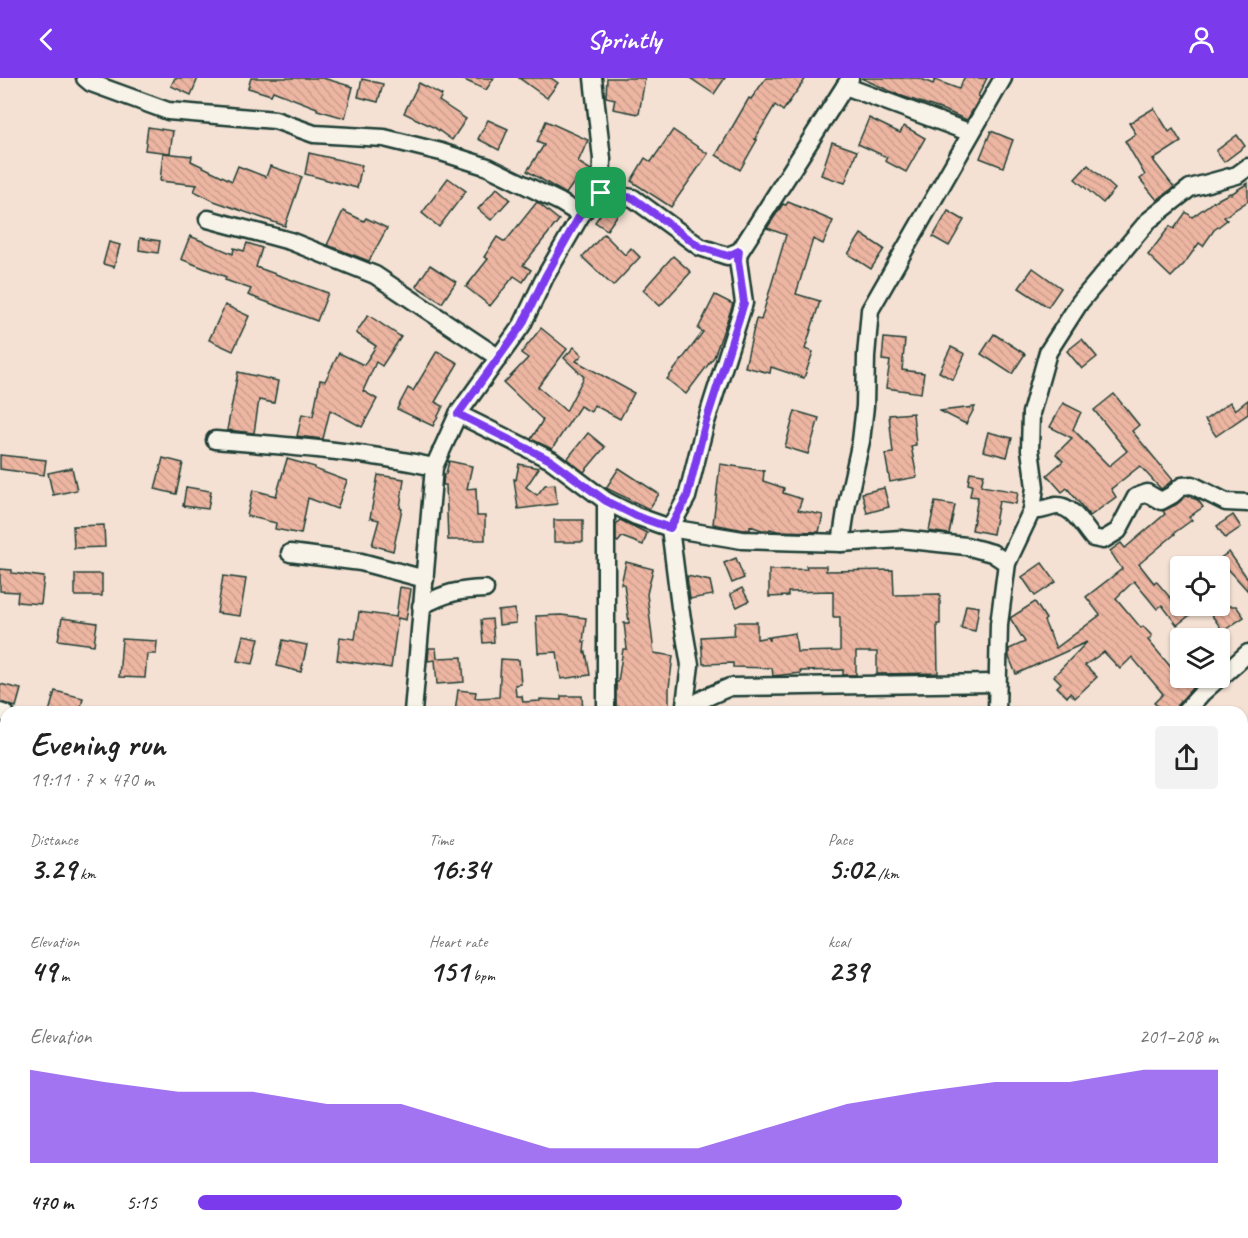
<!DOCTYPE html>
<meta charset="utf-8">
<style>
body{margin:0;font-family:Caveat,sans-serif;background:#f2f2f2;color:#222;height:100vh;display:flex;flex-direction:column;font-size:22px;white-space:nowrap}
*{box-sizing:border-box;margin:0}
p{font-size:20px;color:#767676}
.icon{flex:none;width:33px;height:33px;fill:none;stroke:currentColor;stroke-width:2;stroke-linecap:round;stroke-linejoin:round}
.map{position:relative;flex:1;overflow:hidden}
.details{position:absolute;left:0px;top:628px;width:1248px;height:532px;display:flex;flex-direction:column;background:#fff;border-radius:18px 18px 0 0;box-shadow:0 2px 4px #0004}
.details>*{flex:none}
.controls{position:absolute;left:1170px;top:478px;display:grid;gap:12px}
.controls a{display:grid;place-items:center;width:60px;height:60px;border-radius:6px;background:#fff;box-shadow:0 2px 4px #0004;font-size:30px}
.pin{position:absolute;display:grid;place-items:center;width:51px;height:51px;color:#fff;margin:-26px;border-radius:12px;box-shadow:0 3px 9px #0006}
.round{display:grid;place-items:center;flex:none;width:63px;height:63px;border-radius:6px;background:#f2f2f2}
.summary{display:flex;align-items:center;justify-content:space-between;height:102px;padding:0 30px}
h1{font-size:33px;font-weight:800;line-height:45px}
.stats{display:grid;grid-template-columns:repeat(3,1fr);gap:9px;height:102px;padding:6px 30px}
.stats div{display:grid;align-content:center}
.stats b{font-size:30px;font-weight:800}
.stats small{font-size:16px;font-weight:400}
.stats p{font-size:16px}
.chart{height:168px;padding:12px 30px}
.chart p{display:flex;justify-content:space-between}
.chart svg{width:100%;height:108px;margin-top:6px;fill:#7c3aed;opacity:.7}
ul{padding:0 30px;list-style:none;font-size:20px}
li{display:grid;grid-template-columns:96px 72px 1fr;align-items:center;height:45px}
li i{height:15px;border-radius:8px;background:#7c3aed}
header{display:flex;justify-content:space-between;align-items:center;height:78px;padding:0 30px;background:#7c3aed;color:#fff;font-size:27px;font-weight:800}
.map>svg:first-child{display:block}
.building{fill:url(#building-back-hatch);stroke:#1f3d34;stroke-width:1.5}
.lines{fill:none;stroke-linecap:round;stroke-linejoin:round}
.minor-casing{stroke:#1f3d34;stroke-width:21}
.minor{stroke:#f7f3e8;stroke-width:16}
.route-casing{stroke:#fff;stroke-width:12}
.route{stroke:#7c3aed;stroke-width:8}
</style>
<header><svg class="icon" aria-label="back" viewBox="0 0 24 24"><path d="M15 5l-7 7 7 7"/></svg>Sprintly<svg class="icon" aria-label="person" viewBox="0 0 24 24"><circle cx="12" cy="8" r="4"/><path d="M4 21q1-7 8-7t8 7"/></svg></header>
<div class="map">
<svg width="1248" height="1160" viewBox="0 0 1248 1160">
<defs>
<pattern id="building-back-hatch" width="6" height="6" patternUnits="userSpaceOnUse" patternTransform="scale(1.5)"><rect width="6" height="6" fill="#edb6a2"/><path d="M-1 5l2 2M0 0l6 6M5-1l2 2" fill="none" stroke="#cb9d8c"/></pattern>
</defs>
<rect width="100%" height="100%" fill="#f4e1d3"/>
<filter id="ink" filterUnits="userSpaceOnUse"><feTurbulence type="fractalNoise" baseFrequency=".0167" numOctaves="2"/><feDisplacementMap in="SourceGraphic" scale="12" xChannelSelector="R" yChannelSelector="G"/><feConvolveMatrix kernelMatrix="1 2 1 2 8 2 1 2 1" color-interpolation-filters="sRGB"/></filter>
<g filter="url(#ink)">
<g class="building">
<polygon points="175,0 198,0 191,17 171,8"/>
<polygon points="251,0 323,0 353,9 345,40 317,32 317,30 273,13 271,17 248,10"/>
<polygon points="460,0 494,0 486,12"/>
<polygon points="519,0 551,0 558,5 547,20"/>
<polygon points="607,0 645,0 639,36 613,31 615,21 606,19"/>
<polygon points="690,0 725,0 714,16"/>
<polygon points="766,0 806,0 783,33 775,27 755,61 757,62 740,92 716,77 749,20 751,21"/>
<polygon points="861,0 919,0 933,6 935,2 959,11 964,0 987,0 978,18 980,19 967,42 946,33 899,17"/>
<polygon points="362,1 383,6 378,24 358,19"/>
<polygon points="419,5 442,17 439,23 466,41 452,62 435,50 404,35"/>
<polygon points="1154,30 1169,54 1173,51 1181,64 1153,82 1174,109 1157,122 1140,101 1145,97 1125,63 1136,56 1129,45"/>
<polygon points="869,40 900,55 904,48 925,60 906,94 885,83 887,79 858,66"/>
<polygon points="488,42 508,51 499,72 478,61"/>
<polygon points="546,43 588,62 578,84 591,92 591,104 579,97 566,116 527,93 544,67 537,64"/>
<polygon points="148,49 173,53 170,75 145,72"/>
<polygon points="673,52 708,76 671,129 631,103 645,80 651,84"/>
<polygon points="991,53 1013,62 1003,89 980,80"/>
<polygon points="1237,57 1245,68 1224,84 1216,73"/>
<polygon points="832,64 857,73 845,105 821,97"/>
<polygon points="163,75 192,78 191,83 232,103 238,88 266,99 270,88 302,99 285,148 214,123 194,113 197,107 160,103"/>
<polygon points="309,75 362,87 357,110 305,96"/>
<polygon points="1088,87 1115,111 1103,125 1075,101"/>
<polygon points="448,100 466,113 439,149 422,135"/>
<polygon points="1248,105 1248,123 1224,139 1227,142 1214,152 1203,168 1199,165 1184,186 1171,199 1148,177 1170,148 1174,151 1186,134 1192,139 1213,124 1230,115 1231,116"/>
<polygon points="497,110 510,121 491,142 478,131"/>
<polygon points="537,124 559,142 523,187 531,192 523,204 514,198 490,228 466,209 488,181 484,179 497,159 505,164"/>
<polygon points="788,124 833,143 823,166 813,161 796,216 820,223 805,271 813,274 804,300 771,289 770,295 745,289 756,241 761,242 786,157 767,150 783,126 786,127"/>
<polygon points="607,127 623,129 607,152 595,144"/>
<polygon points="343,133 364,143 366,140 387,150 369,183 327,167"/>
<polygon points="948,133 964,142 949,168 933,159"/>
<polygon points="604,156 625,177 631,170 640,179 613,208 582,179"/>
<polygon points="861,156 884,171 871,191 848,176"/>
<polygon points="190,158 233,176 234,170 244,173 247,165 262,170 256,189 328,215 317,243 248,217 251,211 225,202 226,199 181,181"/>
<polygon points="140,160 160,163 158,175 139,172"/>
<polygon points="109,164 120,167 114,189 103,186"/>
<polygon points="673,178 691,194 660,228 643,212"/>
<polygon points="430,187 456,204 442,225 416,208"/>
<polygon points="1033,190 1061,210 1048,229 1019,210"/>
<polygon points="715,217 733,226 714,279 686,316 667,301 703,254 698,251"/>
<polygon points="225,227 249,238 233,273 209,262"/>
<polygon points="368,237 401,259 382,288 376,284 363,313 377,321 362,349 330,332 323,361 297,358 302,336 313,338 320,302 325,303 339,275 364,287 376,268 356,255"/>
<polygon points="541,250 567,271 538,309 566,333 584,299 564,280 574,269 582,277 576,283 634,315 620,341 594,327 591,334 580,328 552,371 531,361 543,342 504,305 528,280 521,275"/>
<polygon points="994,256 1025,276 1012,296 981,276"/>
<polygon points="884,260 905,262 902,292 924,295 921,315 886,310 890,283 882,282"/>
<polygon points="1082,261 1097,279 1082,291 1067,273"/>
<polygon points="951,269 965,276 953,302 939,294"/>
<polygon points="437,273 458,285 435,324 443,328 433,348 397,331 408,310 413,313"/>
<polygon points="238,294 278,303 274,325 259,322 254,355 227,352"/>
<polygon points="1114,316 1139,347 1132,353 1173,402 1161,411 1140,388 1111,411 1116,419 1090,438 1067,410 1062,414 1047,397 1063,383 1056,376 1072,360 1050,349 1063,325 1081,334 1073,351 1109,388 1127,373 1094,332"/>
<polygon points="1248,322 1248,336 1216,358 1205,342 1230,324 1235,332"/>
<polygon points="975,329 966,346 940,333"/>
<polygon points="795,333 819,340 808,376 785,369"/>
<polygon points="913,335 916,367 911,368 917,399 890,404 885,376 893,375 889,337"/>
<polygon points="988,354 1012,360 1007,379 983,373"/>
<polygon points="588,355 605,369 584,394 567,381"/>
<polygon points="0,377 46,382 44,397 0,391"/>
<polygon points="163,380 183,385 176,416 155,411"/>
<polygon points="287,381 315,389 315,391 347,403 337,431 308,420 301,456 275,451 276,445 247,438 253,412 276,418"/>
<polygon points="449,383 472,388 467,411 476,410 477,438 485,438 485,462 448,462 446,407 443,407 444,396 446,396"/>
<polygon points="519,386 539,390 526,409 537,417 545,407 555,406 557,426 518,431 514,401 516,402"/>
<polygon points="720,386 764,393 763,403 784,410 783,415 802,421 798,432 823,437 819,454 777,453 770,451 770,452 762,452 750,448 750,452 744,452 713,446"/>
<polygon points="72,390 77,412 53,417 48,395"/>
<polygon points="619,390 659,416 649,431 606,410"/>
<polygon points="970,394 984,396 981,408 1018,414 1016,426 999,423 993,456 972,452 978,419 970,418 972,407 968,406"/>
<polygon points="378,397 404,401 400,430 402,431 393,473 372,467 379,442 370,440"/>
<polygon points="186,409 211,413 208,431 183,428"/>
<polygon points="884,410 889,429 867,435 862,415"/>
<polygon points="1186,418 1198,422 1203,429 1189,439 1192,442 1174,455 1175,456 1139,486 1154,505 1156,503 1173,523 1180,517 1180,528 1202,528 1177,547 1162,527 1157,531 1134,503 1116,520 1141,550 1143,548 1152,558 1148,562 1180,600 1188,600 1195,607 1177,627 1175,634 1164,634 1154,625 1163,616 1132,579 1120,591 1104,574 1085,587 1097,599 1075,620 1070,615 1067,619 1057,609 1061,605 1054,598 1087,564 1016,596 1009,579 1009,571 1025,564 1010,540 1035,524 1046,541 1044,543 1056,570 1100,537 1086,519 1122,491 1110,473 1121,465 1125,470 1165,436 1163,433 1177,426"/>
<polygon points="935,424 955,427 949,456 929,453"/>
<polygon points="1233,437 1241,449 1225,460 1217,448"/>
<rect x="554" y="442" width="29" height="22"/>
<polygon points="620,442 647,455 643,467 622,459 618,464 616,463 616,446"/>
<polygon points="104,447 105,469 74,470 73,448"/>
<polygon points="1229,474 1248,501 1248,513 1219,481"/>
<polygon points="736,480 744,500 732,505 724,485"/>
<polygon points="626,484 653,491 647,516 654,575 673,578 669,610 669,634 627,634 627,629 616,629 616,604 618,604 623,571 627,571 624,545 629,545 624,506 621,506"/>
<polygon points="1042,485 1056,504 1035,518 1022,499"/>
<polygon points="806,488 826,488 826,493 893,492 894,517 940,516 940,546 937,546 938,595 877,596 877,574 856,574 856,597 843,597 843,592 800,593 801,595 773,598 772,590 733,589 733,585 703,586 701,559 734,557 735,544 757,544 757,561 768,559 770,563 770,559 795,555 797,574 840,573 840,539 833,539 833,513 788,514 788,518 769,519 769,492 807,491"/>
<polygon points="0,491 12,492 12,495 44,499 41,526 17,524 18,514 0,513"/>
<rect x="75" y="496" width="27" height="22"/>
<polygon points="223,498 246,501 240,538 217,535"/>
<polygon points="687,498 710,503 713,517 690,521"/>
<polygon points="400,509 411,511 406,542 398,540 391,590 337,582 340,559 355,561 359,534 396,539"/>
<polygon points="742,510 749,523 737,529 730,516"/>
<polygon points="966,527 979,529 975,553 961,550"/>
<polygon points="1205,528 1236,528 1244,539 1223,553"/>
<polygon points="515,531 516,545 499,547 498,533"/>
<polygon points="561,537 586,540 583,564 585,564 584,575 586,574 590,597 561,601 557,574 538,575 536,538"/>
<polygon points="62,540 97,545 94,567 58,562"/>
<polygon points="492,541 494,564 483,565 481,542"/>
<polygon points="243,557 259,560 253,586 237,583"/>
<polygon points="122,561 157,563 156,576 147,576 145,600 119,599"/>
<polygon points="283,562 307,567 301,594 277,588"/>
<polygon points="429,570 436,570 437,580 462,579 464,604 437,606 435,582 428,583"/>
<polygon points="501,581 519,582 521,606 515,607 516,618 522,618 523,624 540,623 540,621 561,622 561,618 582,618 583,634 455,634 458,612 476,614 475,620 499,619"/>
<polygon points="0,606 21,611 16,629 0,624"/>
<polygon points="55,613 83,620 80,634 49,634"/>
</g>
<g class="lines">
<g class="minor-casing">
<g id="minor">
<polyline points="85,0 91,5 168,33 275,42 314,56 384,60 441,74 488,89 560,124 581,137"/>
<polyline points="850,1 845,8 971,55"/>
<polyline points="601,115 633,120 700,169 727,178 740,173 845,8"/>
<polyline points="208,141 290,163 375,197 499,280"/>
<polyline points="458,336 551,382 606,423 636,438 670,450 742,462 841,465 901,461 966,468 992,475 1007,485"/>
<path d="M 215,362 C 288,368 362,373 434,389"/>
<polyline points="606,423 606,629"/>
<path d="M 1032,432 C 1041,434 1047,429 1056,428 C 1073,427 1083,449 1093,460 L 1103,462 L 1118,453 L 1136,419 L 1147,415 L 1161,423 L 1172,417 L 1182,408 L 1192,407 L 1226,424 L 1248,425"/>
<polyline points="841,465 847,426 861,363 865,328 866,278 870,232 1003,0"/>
<polyline points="290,475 361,484 425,501"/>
<path d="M 421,528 C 446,515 457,512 485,511"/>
<polyline points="1220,600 1248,575"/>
<polyline points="0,634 6,636"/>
<polyline points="413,634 434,389 458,336 522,247 545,199 581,137 598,116 601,115 602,81 593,0"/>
<polyline points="684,634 690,587 680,529 670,450 687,419 705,347 744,225 738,182 739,173"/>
<path d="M 685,634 C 698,622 713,616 730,609 L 997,605"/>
<polyline points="997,634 999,546 1007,485 1032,432 1035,409 1030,372 1031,335 1048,274 1080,224 1148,143 1190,110 1237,97 1248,89"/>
<polyline points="1185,634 1202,615 1219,600"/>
<polyline points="1242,735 1248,742"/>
<polyline points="1242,952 1248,947"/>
<polyline points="0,1075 6,1078"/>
<polyline points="71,1155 74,1160"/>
<polyline points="678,1155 681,1160"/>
<polyline points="842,1155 844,1160"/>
<polyline points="317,1160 318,1155"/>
<polyline points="449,1160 460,1155"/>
<polyline points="860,1160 870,1155"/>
</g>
</g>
<use href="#minor" class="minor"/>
</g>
</g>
<g class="lines" filter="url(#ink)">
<g class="route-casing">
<polygon id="route" points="601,115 633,120 700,169 728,178 739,173 738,182 744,225 705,347 687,419 670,450 636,438 606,423 550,382 458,336 522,247 545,199 580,137 598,116"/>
</g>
<use href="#route" class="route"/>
</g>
</svg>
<div class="controls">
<a><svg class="icon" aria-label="locate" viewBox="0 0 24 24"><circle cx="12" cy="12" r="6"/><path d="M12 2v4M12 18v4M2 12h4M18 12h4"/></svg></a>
<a><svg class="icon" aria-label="layers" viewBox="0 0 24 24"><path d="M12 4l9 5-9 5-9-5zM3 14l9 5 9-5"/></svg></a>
</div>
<div class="pin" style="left:601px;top:115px;background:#1e9e55"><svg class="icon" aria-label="arrive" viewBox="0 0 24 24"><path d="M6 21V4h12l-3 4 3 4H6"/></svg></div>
<section class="details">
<div class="summary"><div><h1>Evening run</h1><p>19:11 · 7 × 470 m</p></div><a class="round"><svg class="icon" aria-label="share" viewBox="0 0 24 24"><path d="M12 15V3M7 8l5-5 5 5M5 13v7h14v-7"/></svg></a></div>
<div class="stats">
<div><p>Distance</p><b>3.29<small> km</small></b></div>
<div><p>Time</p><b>16:34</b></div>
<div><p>Pace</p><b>5:02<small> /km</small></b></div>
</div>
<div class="stats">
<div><p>Elevation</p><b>49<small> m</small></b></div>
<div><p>Heart rate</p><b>151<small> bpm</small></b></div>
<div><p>kcal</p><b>239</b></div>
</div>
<div class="chart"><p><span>Elevation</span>201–208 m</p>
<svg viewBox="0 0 160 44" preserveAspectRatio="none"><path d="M0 44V6L10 11L20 15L30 15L40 20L50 20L60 29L70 38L80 38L90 38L100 29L110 20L120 15L130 11L140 11L150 6L160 6V44z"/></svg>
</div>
<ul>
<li><b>470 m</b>5:15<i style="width:69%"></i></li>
</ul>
</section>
</div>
